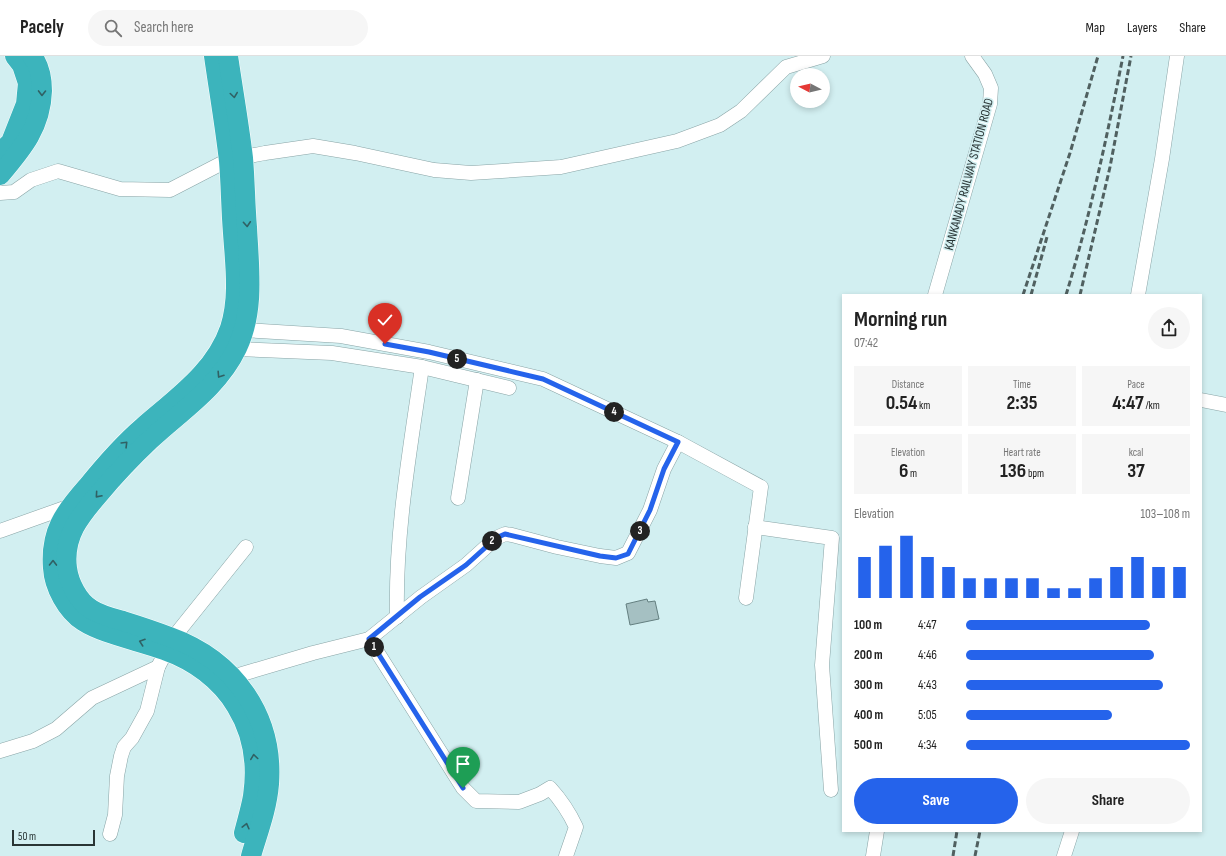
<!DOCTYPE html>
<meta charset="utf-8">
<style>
body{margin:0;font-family:"Sofia Sans Condensed",sans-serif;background:#f6f6f6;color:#222;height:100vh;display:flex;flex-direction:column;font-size:15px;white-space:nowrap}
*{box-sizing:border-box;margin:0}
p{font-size:13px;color:#767676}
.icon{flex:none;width:22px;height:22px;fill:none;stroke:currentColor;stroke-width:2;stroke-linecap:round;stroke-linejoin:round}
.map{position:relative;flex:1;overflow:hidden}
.panel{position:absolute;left:842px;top:238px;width:360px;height:538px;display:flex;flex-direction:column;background:#fff;border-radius:0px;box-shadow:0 2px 6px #0003}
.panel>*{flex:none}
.needle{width:26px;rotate:277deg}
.tools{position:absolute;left:790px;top:12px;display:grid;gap:8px}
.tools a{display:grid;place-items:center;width:40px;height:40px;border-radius:50%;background:#fff;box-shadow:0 2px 6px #0003;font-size:20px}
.scale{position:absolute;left:12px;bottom:10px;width:83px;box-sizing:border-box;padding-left:4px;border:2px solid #293535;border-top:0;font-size:11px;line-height:14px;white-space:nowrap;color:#293535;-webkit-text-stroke:3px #d2eff1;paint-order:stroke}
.pin{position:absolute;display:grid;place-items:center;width:34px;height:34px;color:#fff;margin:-41px -17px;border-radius:50% 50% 50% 0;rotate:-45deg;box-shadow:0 0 4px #0007}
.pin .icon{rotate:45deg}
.km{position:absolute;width:20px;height:20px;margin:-10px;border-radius:50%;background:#222;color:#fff;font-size:11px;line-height:20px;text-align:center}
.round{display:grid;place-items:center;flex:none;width:42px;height:42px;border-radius:21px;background:#f6f6f6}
.head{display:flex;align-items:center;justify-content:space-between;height:68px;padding:0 12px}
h1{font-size:22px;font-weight:700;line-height:30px}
.figures{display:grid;grid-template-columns:repeat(3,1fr);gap:6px;height:68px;padding:4px 12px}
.figures div{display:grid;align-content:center;border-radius:0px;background:#f6f6f6;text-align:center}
.figures b{font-size:20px;font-weight:700}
.figures small{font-size:11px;font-weight:400}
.figures p{font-size:11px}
.chart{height:112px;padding:8px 12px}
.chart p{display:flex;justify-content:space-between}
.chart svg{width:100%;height:72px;margin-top:4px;stroke:#2563eb;stroke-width:6}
.primary-button{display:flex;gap:8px;margin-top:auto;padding:8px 12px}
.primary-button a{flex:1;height:46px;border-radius:24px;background:#2563eb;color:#fff;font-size:16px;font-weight:700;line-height:46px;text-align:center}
.primary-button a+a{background:#f6f6f6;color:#222}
ul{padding:0 12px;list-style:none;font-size:13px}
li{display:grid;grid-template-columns:64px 48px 1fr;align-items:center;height:30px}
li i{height:10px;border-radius:5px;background:#2563eb}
header{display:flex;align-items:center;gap:24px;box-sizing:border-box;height:56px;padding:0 20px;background:#fff;border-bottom:1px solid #e0e0e0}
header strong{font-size:19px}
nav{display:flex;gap:22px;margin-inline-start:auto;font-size:14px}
.search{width:280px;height:36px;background:#f6f6f6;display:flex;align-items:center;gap:10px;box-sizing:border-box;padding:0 14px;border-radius:22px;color:#767676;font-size:15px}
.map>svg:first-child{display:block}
.building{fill:#a5c0c2;stroke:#647f80}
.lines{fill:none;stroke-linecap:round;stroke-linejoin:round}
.minor-casing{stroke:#89a4a6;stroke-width:15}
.highway-casing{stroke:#fff;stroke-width:21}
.minor{stroke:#fff;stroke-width:14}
.highway{stroke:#3cb4bc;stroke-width:20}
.rail{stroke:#506060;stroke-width:3;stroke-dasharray:6 3;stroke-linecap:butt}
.oneway{stroke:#306164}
.route-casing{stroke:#fff;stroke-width:8}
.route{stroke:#2563eb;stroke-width:5}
.labels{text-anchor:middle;stroke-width:3;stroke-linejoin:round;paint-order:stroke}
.street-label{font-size:13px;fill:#293535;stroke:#d2eff1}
</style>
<header>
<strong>Pacely</strong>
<div class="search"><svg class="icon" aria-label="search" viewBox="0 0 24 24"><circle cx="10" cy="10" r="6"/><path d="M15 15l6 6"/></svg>Search here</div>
<nav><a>Map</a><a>Layers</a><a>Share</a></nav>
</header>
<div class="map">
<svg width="1226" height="800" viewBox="0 0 1226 800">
<rect width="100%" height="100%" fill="#d2eff1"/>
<polygon class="building" points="647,543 648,546 655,545 659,563 630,569 626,548"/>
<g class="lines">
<g class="minor-casing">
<g id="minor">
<polyline points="0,137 14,136 31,124 58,115 120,133 170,134 228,104 265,97 313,90 355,97 434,114 471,117 561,111 677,85 720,69 741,55 786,11 823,0"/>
<polyline points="935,239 990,48 991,32 985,18 972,0"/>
<polyline points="1138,239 1162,103 1177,0"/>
<polyline points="244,274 341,280 429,296 543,323 678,386 761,431 746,542"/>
<path d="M 237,293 L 332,297 L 422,311 C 410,394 395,477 397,561"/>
<polyline points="422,311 509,332"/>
<polyline points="1201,344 1226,349"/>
<polyline points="458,442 477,324"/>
<polyline points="755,471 832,482 822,609 831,734"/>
<polyline points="0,475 70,450"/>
<path d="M 369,583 L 463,732 L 476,745 L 519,746 L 540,738 L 550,732 C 561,744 569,756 576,771 L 566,800"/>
<polyline points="232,621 313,597 369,583 421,541 466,509 496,482 505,478 512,479 557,491 600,500 616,502 628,497 650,454 664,413 678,386"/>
<polyline points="0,695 33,685 56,673 92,642 158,611 173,582 246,491"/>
<polyline points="110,778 115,759 117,720 121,700 124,691 132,682 147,655 158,611"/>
<polyline points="873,800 877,775"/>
<polyline points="1064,800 1072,775"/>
</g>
</g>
<g class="highway-casing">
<g id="highway">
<path d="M 214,0 C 219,35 225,70 229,105 C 231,129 231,153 233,177 C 235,208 240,241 230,272 C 215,316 176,342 143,371 C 122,389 104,410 87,431 C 64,457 50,476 53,512 C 54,531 67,555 83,565 C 103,578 140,585 164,594 C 228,617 263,672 253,740 C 251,752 247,765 244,777"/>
<path d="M 228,0 C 233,34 239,68 243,102 C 245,125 245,148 247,171 C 249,212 255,254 237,292 C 218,332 181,355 150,384 C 132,401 115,419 99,438 C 80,460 63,480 67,512 C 69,527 78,545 91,553 C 100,559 112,562 123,565 C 139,570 154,575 170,581 C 234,604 274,660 269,728 C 267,753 258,776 251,800"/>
<polyline points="0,97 11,86 26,48 28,27 22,9 15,0"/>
<path d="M 0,119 C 22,93 41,71 42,35 C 42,22 40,10 32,0"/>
</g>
</g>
<use href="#minor" class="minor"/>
<use href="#highway" class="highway"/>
<g class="rail">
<polyline points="1023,239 1070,97 1098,0"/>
<polyline points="1031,239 1047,181"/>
<path d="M 1066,239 C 1090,160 1107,81 1123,0"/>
<polyline points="1080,239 1110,111 1131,0"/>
<polyline points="953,800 957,775"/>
<polyline points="975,800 980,775"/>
</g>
</g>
<defs><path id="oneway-chevron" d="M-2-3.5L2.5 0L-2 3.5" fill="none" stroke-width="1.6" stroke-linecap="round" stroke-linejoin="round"/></defs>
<g class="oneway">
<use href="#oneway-chevron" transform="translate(42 37) rotate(91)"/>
<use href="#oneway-chevron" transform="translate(234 39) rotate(82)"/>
<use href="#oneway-chevron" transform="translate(247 168) rotate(86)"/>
<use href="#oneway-chevron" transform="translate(220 319) rotate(123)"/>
<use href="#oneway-chevron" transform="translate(125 388) rotate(-45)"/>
<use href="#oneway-chevron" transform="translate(98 439) rotate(131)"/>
<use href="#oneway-chevron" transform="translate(53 507) rotate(-89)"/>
<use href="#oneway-chevron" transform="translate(142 586) rotate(-161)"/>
<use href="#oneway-chevron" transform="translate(254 701) rotate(-98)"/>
<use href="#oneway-chevron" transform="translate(246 770) rotate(-76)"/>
</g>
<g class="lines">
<g class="route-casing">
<polyline id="route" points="385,288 429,296 543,323 678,386 664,413 650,454 628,498 616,502 600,500 505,478 496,482 466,509 420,541 369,583 463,732"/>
</g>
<use href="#route" class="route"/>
</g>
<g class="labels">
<g class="street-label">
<text transform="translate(968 118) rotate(-75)" y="5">KANKANADY RAILWAY STATION ROAD</text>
</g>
</g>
</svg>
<div class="tools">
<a><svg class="needle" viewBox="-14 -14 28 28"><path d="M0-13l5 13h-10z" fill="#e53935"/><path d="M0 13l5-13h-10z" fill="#767676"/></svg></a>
</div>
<div class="scale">50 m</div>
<div class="pin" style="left:463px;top:732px;background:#1e9e55"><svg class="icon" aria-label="arrive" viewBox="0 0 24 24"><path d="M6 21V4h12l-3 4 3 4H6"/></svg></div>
<div class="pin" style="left:385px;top:288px;background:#d93025"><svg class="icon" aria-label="check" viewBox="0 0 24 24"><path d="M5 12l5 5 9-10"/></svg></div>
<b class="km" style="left:374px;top:591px">1</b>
<b class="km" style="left:492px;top:485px">2</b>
<b class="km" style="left:640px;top:475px">3</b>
<b class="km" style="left:614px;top:356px">4</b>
<b class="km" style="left:457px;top:303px">5</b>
<section class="panel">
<div class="head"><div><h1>Morning run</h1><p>07:42</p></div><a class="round"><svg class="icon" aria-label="share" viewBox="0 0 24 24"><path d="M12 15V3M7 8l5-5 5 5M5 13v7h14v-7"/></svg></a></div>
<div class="figures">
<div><p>Distance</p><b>0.54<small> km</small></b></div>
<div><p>Time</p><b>2:35</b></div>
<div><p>Pace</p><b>4:47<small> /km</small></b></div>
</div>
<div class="figures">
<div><p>Elevation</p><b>6<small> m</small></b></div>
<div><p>Heart rate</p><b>136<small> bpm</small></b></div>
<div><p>kcal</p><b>37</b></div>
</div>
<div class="chart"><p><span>Elevation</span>103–108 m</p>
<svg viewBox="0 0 160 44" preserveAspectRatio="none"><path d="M5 44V19M15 44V12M25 44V6M35 44V19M45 44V25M55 44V32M65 44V32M75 44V32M85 44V32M95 44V38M105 44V38M115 44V32M125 44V25M135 44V19M145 44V25M155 44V25"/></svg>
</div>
<ul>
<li><b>100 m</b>4:47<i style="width:82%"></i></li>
<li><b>200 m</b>4:46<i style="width:84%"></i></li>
<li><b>300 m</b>4:43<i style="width:88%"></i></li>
<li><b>400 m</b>5:05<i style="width:65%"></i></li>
<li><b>500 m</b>4:34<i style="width:100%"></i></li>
</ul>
<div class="primary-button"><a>Save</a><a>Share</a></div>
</section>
</div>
